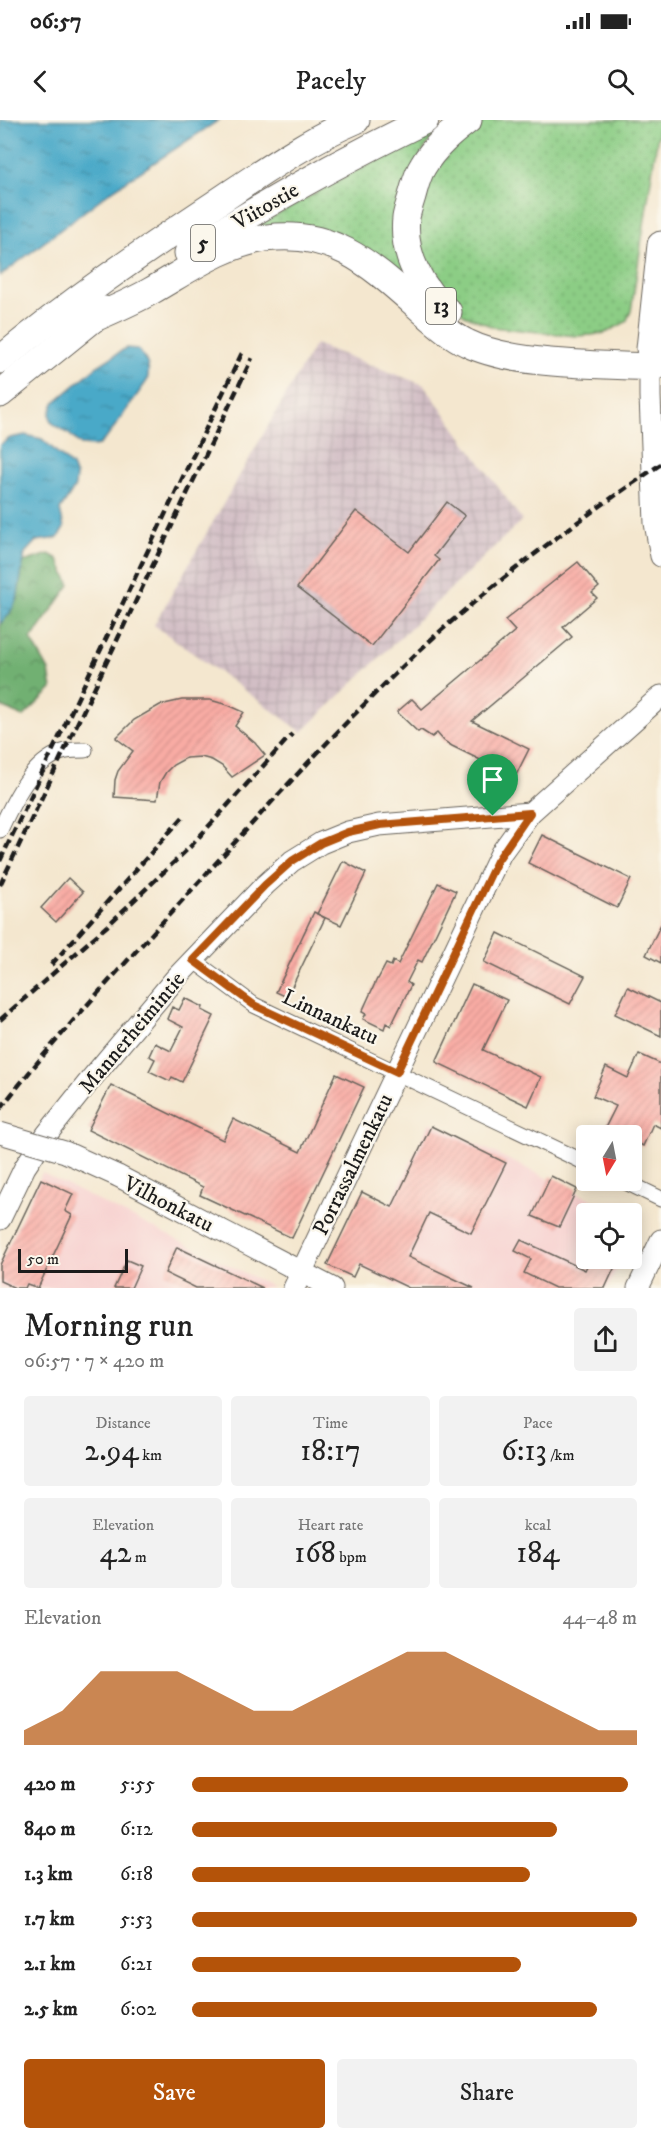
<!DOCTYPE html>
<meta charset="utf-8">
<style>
body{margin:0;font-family:"IM FELL DW Pica",serif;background:#f2f2f2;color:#222;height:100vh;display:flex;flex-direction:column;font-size:22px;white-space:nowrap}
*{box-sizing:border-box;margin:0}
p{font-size:20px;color:#767676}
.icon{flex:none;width:33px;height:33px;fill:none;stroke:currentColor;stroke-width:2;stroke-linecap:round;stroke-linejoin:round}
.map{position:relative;height:1168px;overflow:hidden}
.details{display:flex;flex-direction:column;background:#fff;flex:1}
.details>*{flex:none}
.needle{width:39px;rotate:190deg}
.buttons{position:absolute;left:576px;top:1005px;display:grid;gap:12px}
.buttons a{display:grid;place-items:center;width:66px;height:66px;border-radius:6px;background:#fff;box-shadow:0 3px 15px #0003;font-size:30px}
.scale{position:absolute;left:18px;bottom:15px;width:110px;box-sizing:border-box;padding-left:6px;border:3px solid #1c1c1c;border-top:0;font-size:16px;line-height:21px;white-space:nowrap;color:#1c1c1c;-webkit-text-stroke:4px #fbf7ec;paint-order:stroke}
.pin{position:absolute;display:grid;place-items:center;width:51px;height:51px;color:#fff;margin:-62px -26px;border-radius:50% 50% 50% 0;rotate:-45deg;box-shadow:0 0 6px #0007}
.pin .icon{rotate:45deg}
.round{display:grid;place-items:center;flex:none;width:63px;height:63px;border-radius:6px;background:#f2f2f2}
.headline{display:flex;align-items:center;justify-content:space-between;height:102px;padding:0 24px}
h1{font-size:33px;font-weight:600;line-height:45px}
.figures{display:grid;grid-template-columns:repeat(3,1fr);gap:9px;height:102px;padding:6px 24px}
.figures div{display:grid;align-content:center;border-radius:6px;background:#f2f2f2;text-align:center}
.figures b{font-size:30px;font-weight:600}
.figures small{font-size:16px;font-weight:400}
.figures p{font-size:16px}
.chart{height:168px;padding:12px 24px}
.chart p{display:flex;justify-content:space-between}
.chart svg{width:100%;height:108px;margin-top:6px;fill:#b45309;opacity:.7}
.button{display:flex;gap:12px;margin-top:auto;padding:12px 24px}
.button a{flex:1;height:69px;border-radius:6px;background:#b45309;color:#fff;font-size:24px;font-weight:600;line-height:69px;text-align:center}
.button a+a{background:#f2f2f2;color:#222}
ul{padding:0 24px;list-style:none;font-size:20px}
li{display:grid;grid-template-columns:96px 72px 1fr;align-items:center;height:45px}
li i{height:15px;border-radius:8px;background:#b45309}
.status{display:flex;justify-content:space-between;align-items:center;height:42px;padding:0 30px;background:#fff;direction:ltr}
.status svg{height:16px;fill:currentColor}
header{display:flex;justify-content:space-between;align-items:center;height:78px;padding:0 24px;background:#fff;font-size:27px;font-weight:600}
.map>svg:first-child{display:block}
.built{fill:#f7d0cf}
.industrial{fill:url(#industrial-grid)}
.grass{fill:url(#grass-dots);stroke:#547450;stroke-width:1.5}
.forest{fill:url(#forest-crowns);stroke:#466647;stroke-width:1.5}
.water{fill:url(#water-ripples);stroke:#326272;stroke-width:1.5}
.building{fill:url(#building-hatch)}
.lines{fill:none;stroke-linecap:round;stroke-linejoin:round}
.street-casing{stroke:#68635b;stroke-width:17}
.secondary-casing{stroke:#68635b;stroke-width:23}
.highway-casing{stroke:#68635b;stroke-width:29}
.street{stroke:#fff;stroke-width:15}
.secondary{stroke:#fff;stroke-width:21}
.highway{stroke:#fff;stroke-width:27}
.rail{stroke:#1c1c1c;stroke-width:4.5;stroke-dasharray:9 4.5;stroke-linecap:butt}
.secondary-bridge-casing{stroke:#68635b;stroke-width:23;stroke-linecap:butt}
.secondary-bridge{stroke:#fff;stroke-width:21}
.route-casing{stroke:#fff;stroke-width:12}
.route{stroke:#b45309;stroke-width:8}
.labels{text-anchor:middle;stroke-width:4.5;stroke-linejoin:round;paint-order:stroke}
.shield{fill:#fbf7ec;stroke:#5f5e5a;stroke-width:1.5}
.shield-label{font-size:21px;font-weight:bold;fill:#1c1c1c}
.street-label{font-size:22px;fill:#1c1c1c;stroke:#fbf7ec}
</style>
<div class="status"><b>06:57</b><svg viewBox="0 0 49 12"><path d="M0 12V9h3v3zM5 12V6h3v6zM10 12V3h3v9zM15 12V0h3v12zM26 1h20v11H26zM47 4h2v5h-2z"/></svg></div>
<header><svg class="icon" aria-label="back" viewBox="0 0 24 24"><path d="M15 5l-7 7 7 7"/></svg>Pacely<svg class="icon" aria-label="search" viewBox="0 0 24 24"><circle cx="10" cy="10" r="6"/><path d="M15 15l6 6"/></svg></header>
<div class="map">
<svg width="661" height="1168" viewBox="0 0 661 1168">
<defs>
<pattern id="industrial-grid" width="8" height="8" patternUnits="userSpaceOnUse" patternTransform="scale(1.5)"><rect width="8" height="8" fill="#d2bec5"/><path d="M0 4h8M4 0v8" fill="none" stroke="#b4a3a9"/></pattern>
<pattern id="grass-dots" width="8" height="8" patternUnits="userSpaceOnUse" patternTransform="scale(1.5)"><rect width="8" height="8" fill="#8ccd85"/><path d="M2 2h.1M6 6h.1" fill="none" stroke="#78af72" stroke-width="1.8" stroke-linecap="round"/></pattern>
<pattern id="forest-crowns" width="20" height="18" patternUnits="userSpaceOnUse" patternTransform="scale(1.5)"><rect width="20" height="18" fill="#71b072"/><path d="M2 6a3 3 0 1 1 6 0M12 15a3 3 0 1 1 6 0" fill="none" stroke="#5c8e5d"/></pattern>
<pattern id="water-ripples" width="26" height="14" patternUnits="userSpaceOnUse" patternTransform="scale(1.5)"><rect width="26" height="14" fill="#48a9c8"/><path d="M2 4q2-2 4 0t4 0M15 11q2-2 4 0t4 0" fill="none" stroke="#3b89a2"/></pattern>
<pattern id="building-hatch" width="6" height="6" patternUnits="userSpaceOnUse" patternTransform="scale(1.5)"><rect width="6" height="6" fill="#f9aca4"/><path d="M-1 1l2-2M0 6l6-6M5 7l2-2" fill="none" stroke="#d5938d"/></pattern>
</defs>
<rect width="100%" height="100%" fill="#fbf7ec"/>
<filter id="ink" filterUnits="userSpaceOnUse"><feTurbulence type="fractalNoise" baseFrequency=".0167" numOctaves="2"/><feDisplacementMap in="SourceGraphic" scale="12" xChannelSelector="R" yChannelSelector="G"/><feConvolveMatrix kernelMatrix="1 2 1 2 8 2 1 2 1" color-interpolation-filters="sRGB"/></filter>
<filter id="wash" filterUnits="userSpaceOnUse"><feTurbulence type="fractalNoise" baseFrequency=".008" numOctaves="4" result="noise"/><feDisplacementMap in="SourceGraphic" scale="24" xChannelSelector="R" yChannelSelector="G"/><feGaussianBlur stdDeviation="1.35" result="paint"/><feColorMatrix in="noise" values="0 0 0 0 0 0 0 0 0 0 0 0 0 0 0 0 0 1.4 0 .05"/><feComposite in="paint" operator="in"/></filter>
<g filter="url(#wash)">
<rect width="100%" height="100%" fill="#f4e7cf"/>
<g class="built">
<polygon points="430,1002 620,1093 586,1094 586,1138 622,1139 608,1168 403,1168 360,1147"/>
<polygon points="42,1053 273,1167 0,1168 0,1143"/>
</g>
<polygon class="industrial" points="315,224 424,265 522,400 302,612 154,505"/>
<g class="grass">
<polygon points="485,0 660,0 631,191 626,202 605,213 591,215 576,216 493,207 465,195 450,184 430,158 416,109 427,57 467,13"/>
<polygon points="439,7 415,44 417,167 380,145 250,110 340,59"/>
</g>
<path class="forest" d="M 49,434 L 58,439 L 70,465 L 31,519 L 49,551 L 52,569 L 23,597 L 0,586 L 0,504 C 18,487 19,465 23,442 Z"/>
<g class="water">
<polygon points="0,0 219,0 111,71 0,156"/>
<path d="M 126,228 L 138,229 C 147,241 151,247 147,261 L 108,316 L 99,325 L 93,326 L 81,325 L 69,314 L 51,302 L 50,293 L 54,283 L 96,247 Z"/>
<polygon points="25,315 42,319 72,346 76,356 75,367 60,390 64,408 58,418 36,421 25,433 17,480 8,496 0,504 0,325 10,318"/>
</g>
<g id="blocks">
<g class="building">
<polygon points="447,382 465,396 434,436 439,440 372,526 297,468 356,391 409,432"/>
<polygon points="578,442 599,467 592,473 597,478 563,507 572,517 472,601 529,629 515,657 452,626 444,621 437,613 432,617 421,610 418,612 397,592 412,579 422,589 515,511 505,500"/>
<polygon points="182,580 210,580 228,585 244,592 235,606 255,623 265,635 232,657 222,646 212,640 201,637 186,638 173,645 166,652 160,662 157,680 114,677 115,660 118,651 133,631 116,618 134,600 160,585"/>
<polygon points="542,715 631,759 617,788 528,743"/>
<polygon points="343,741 366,753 341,805 317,794"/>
<polygon points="68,758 83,772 56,802 41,788"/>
<polygon points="438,763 456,771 422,842 418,840 407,862 411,865 391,906 386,903 384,909 363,899 366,894 362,892 377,859 378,859 386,844 391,846 393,841 398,844"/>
<polygon points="314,792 325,798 287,877 276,872"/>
<polygon points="661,804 661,843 646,835"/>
<polygon points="498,813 585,856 570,884 484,842"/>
<polygon points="472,864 507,880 483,930 541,957 528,986 436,942"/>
<polygon points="628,867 661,883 661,916 615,894"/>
<polygon points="185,878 203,887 202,890 214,896 182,962 172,957 170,961 149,951 155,939 149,936 155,923 171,931 183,907 167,899 172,887 179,890"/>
<polygon points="639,934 661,944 661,1008 653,1004 643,1026 632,1020 632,1016 622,1016 605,1008 616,986 593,976 606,947 628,958"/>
<polygon points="336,954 364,967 292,1118 200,1075 203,1067 88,1010 111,965 223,1020 233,999 300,1032"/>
<polygon points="431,1006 506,1043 471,1113 429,1093 408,1137 474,1168 409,1168 359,1144 353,1157 327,1145 362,1072 392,1087"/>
<polygon points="551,1056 577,1069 559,1107 532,1096"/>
<polygon points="41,1059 73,1074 65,1091 72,1095 38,1168 27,1164 25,1168 15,1168 0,1161 0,1145"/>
<polygon points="521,1120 585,1150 591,1138 619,1138 605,1168 555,1168 524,1153 531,1139 515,1131"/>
<polygon points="177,1127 263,1168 196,1168 165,1153"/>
<polygon points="127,1140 141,1146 131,1168 114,1168"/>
</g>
</g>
</g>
<g filter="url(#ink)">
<use href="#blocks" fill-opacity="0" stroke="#68635b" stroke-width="1.5"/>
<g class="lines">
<g class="street-casing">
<g id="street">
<path d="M 0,710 C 13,682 32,639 66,631 C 72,630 79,630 85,630"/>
<polyline points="193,840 254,885 586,1043"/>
<polyline points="622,1060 661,1079"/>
</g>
</g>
<g class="secondary-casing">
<g id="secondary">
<polyline points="650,233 650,276 655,403 661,436"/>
<polyline points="118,1056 332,1168"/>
<polyline points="0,1099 25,1047 47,1014 91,959 175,859 265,765 292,741 321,723 348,712 379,705 530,693"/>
<polyline points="294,1168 501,733 530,693 661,576"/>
<polyline points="638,1168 661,1120"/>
</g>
</g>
<g class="highway-casing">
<g id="highway">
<path d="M 188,133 C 264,83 343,40 425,0"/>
<path d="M 448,192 C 421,170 402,134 406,98 C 407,91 410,83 412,76 C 415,66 417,55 423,46 C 434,27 451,13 468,0"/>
<path d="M 90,200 C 110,191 132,182 151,171 C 188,150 223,124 266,118 C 335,109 372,146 420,188 C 435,201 450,215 467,223 C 513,246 599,244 651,247 L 661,244"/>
<polyline points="650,229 661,125"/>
<path d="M 0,240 C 68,183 141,133 215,84 C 260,54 306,21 356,0"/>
<polyline points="0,274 104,190"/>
</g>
</g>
<use href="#street" class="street"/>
<use href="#secondary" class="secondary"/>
<use href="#highway" class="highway"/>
<g class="rail">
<polyline points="0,741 242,233"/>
<polyline points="0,765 252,238"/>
<polyline points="51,845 183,697"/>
<polyline points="0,900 107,806 190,727 292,614"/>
<path d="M 0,989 C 58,914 124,845 187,775 C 267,687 347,597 435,516 C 505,453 583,397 661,344"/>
</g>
<g class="secondary-bridge-casing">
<polyline id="secondary-bridge" points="0,1013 65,1032 118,1056"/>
</g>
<use href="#secondary-bridge" class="secondary-bridge"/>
</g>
</g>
<g class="lines" filter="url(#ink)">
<g class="route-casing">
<polygon id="route" points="530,693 497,741 397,952 254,885 193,840 265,765 292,741 321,723 348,712 380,705"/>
</g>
<use href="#route" class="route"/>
</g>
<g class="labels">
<g class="shield">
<rect x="191" y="105" width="24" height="36" rx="4.5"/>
<rect x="426" y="168" width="30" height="36" rx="4.5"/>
</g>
<g class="shield-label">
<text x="203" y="130">5</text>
<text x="441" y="193">13</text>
</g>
<g class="street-label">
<text transform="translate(265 85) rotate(-30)" y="8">Viitostie</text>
<text transform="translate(331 896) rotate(25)" y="8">Linnankatu</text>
<text transform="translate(131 912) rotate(-50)" y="8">Mannerheimintie</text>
<text transform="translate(352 1044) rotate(-64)" y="8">Porrassalmenkatu</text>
<text transform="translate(169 1083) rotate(27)" y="8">Vilhonkatu</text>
</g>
</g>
</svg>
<div class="buttons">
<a><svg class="needle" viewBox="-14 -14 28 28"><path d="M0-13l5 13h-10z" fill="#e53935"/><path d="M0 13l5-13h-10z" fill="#767676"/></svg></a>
<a><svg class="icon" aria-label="locate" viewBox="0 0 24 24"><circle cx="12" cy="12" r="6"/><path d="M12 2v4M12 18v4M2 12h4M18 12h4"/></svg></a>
</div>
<div class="scale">50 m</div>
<div class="pin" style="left:493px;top:696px;background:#1e9e55"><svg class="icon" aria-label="arrive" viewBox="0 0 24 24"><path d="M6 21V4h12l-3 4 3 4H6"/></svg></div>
</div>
<section class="details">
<div class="headline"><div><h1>Morning run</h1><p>06:57 · 7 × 420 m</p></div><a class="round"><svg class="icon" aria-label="share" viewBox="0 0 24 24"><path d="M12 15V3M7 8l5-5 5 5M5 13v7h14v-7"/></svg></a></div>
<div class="figures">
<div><p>Distance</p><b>2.94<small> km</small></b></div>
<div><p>Time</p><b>18:17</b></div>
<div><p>Pace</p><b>6:13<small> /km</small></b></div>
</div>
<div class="figures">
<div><p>Elevation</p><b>42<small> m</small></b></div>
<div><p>Heart rate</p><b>168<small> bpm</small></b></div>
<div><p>kcal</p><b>184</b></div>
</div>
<div class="chart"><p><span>Elevation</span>44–48 m</p>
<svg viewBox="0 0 160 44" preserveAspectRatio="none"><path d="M0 44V38L10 30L20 14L30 14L40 14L50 22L60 30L70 30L80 22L90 14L100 6L110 6L120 14L130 22L140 30L150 38L160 38V44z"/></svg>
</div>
<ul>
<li><b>420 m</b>5:55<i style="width:98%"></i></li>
<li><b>840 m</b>6:12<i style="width:82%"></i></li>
<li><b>1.3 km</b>6:18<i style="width:76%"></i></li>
<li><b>1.7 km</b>5:53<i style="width:100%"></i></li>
<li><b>2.1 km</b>6:21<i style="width:74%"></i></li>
<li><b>2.5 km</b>6:02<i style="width:91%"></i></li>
</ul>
<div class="button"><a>Save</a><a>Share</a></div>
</section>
